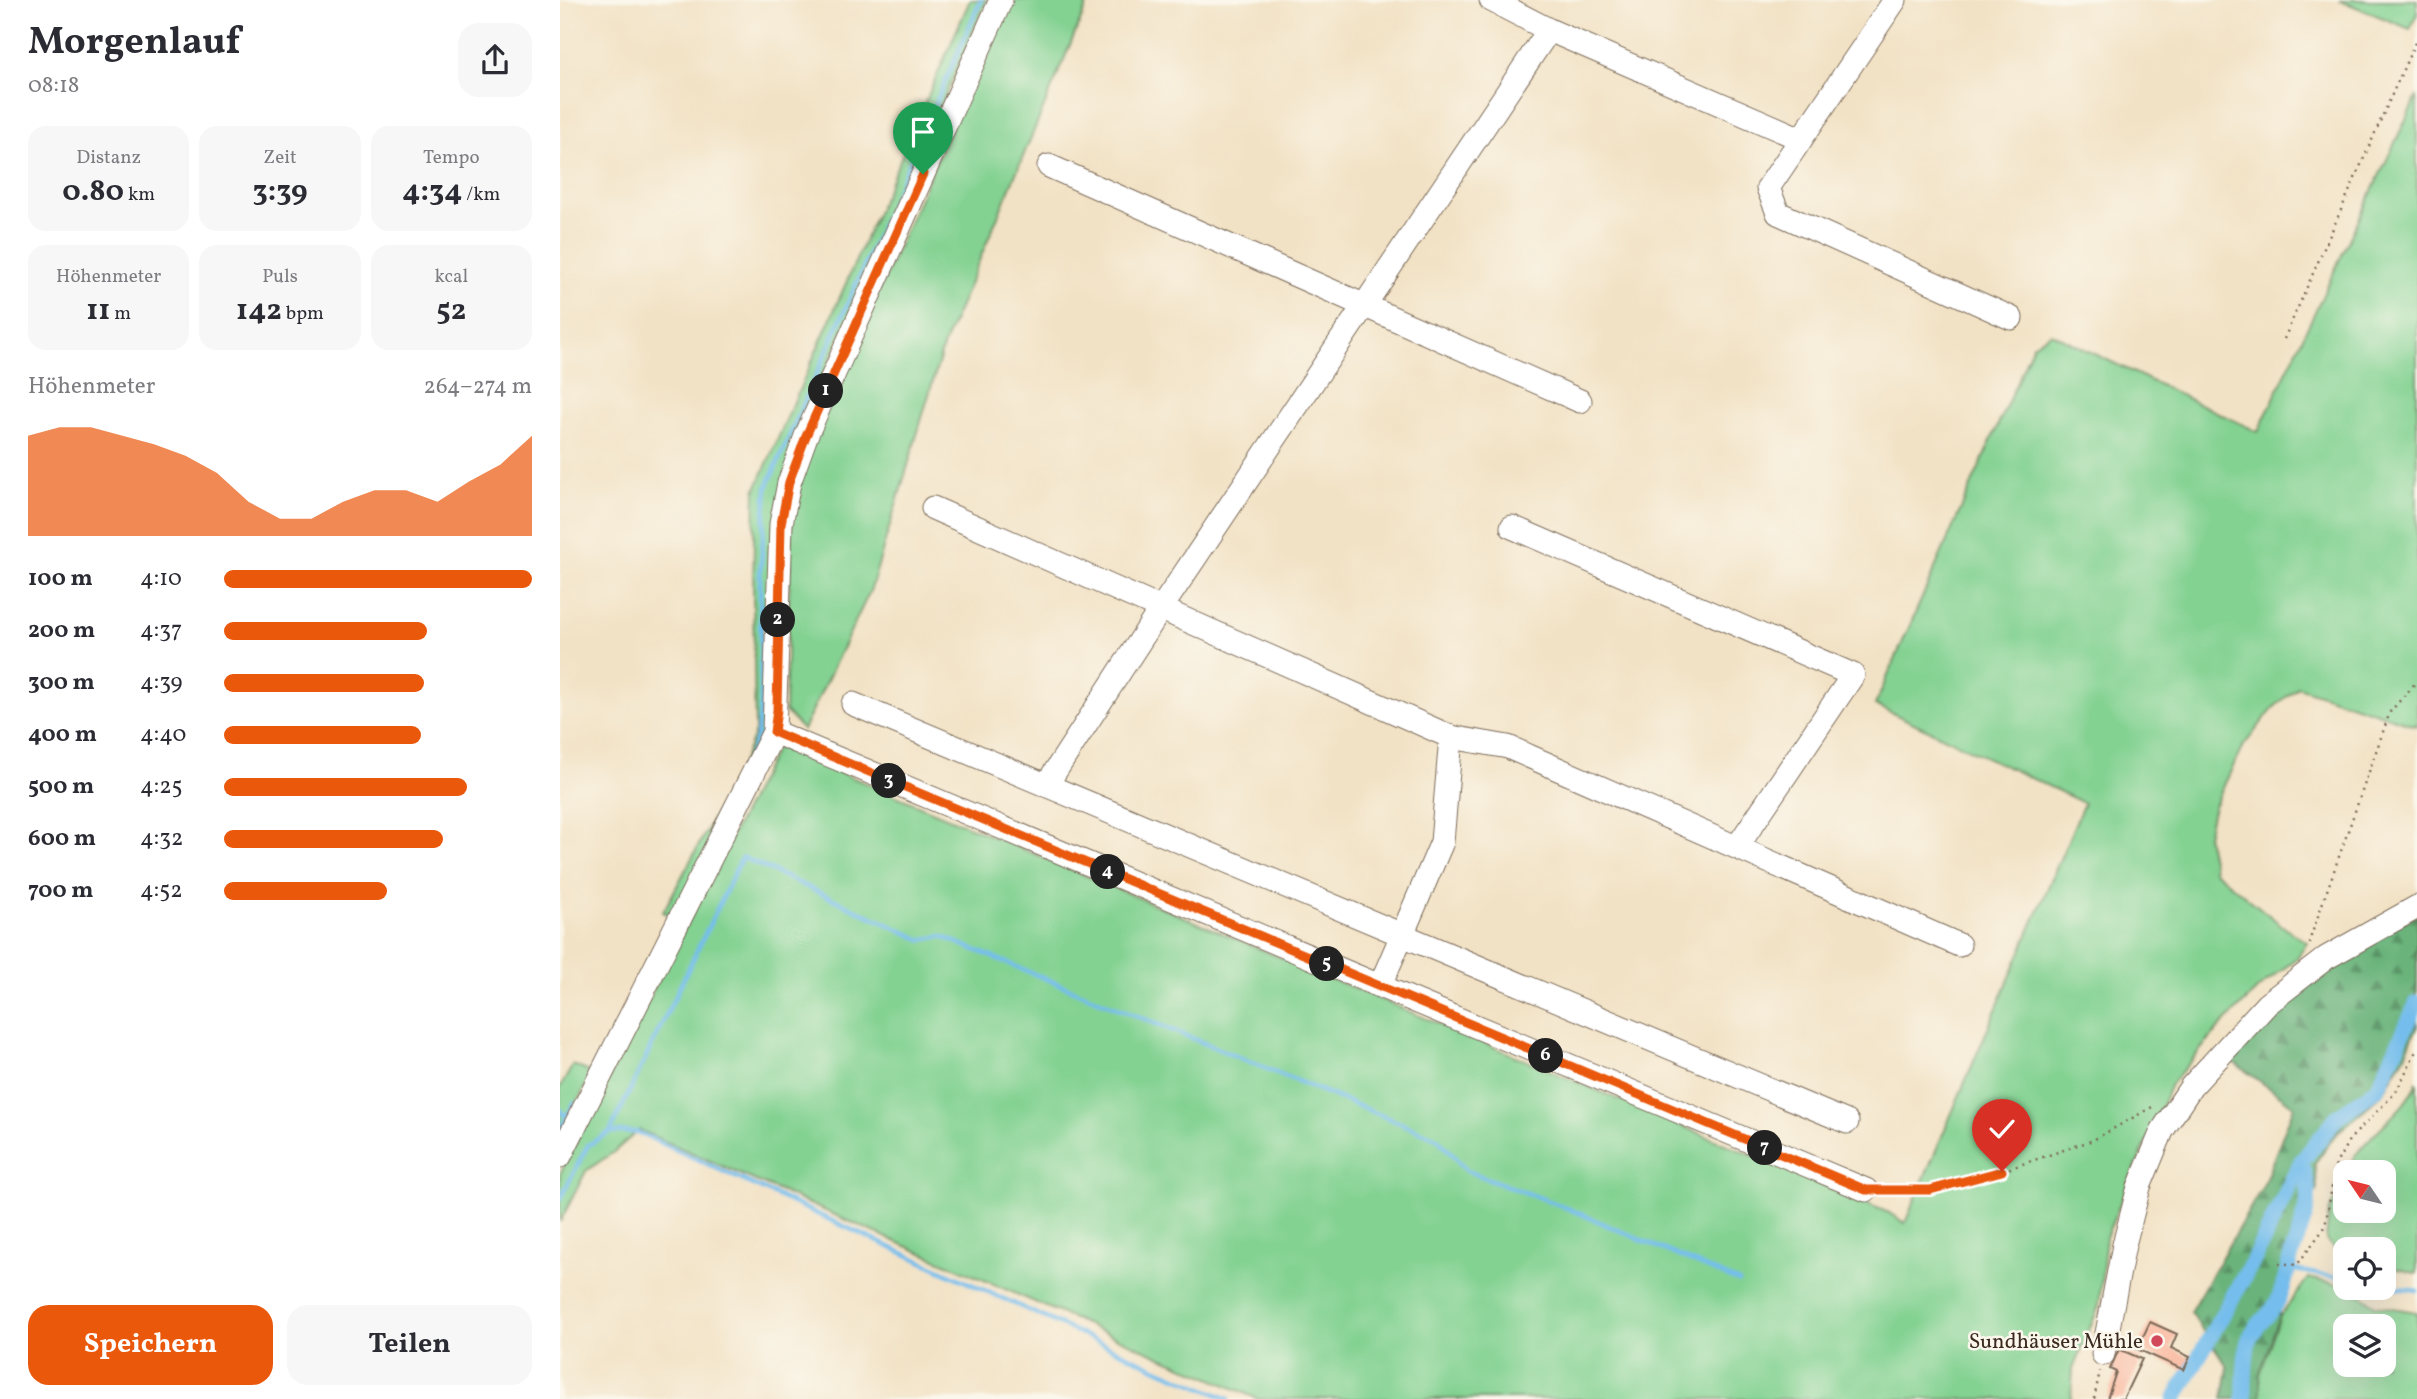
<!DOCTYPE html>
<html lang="de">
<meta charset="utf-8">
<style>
body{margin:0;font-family:Vollkorn,serif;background:#f7f7f7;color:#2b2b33;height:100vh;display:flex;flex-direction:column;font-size:26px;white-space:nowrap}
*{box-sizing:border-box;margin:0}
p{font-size:23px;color:#7c7c81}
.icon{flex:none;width:38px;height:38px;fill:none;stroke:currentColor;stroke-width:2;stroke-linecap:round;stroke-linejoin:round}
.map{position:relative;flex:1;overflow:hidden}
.panel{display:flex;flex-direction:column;background:#fff;width:560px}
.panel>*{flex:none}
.needle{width:46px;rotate:305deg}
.buttons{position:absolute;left:1773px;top:1160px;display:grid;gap:14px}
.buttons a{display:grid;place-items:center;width:63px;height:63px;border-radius:14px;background:#fff;box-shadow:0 7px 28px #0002;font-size:35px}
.pin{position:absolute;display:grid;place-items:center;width:60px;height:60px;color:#fff;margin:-72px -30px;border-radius:50% 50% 50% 0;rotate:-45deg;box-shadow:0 0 7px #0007}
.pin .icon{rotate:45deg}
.km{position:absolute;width:35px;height:35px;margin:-18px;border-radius:50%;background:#222;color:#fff;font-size:19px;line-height:35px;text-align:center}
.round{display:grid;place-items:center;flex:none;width:74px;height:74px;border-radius:21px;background:#f7f7f7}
.head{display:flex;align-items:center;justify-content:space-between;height:119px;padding:0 28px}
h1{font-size:38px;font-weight:700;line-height:52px}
.stats{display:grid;grid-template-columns:repeat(3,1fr);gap:10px;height:119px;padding:7px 28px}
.stats div{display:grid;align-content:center;border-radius:18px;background:#f7f7f7;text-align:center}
.stats b{font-size:30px;font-weight:700}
.stats small{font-size:19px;font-weight:400}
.stats p{font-size:19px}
.chart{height:196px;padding:14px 28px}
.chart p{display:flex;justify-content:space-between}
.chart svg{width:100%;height:126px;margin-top:7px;fill:#ea580c;opacity:.7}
.button{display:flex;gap:14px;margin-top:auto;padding:14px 28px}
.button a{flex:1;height:80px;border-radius:21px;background:#ea580c;color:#fff;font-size:28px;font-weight:700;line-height:80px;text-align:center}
.button a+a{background:#f7f7f7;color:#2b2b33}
ul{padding:0 28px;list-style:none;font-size:23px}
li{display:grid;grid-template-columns:112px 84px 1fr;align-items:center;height:52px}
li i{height:18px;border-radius:9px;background:#ea580c}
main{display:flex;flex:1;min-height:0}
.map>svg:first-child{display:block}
.grass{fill:#83d292;stroke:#5f7e58;stroke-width:2;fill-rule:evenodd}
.forest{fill:url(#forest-firs);stroke:#526f4d;stroke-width:2}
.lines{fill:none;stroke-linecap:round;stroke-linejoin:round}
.stream{stroke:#74bdec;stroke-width:4.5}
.canal{stroke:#74bdec;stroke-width:16}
.building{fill:#f9ab8f}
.minor-casing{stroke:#7b6a58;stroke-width:25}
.path{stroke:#7b6a58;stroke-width:2.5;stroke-dasharray:2 5;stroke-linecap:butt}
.minor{stroke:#fff;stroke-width:23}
.route-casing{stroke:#fff;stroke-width:14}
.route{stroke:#ea580c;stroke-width:9}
.poi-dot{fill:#d1495b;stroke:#fbf7ec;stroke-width:2.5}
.labels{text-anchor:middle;stroke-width:5;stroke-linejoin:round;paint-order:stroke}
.poi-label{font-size:21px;fill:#3b2a1e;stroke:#fbf7ec;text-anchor:end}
</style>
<main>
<section class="panel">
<div class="head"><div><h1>Morgenlauf</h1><p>08:18</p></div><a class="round"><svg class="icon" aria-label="share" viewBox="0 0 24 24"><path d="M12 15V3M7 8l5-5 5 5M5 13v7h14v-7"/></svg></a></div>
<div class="stats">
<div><p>Distanz</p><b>0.80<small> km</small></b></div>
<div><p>Zeit</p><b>3:39</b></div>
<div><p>Tempo</p><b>4:34<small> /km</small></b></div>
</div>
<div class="stats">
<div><p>Höhenmeter</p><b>11<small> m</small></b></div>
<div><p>Puls</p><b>142<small> bpm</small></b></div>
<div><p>kcal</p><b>52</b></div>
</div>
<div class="chart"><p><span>Höhenmeter</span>264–274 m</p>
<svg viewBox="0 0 160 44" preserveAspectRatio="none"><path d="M0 44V9L10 6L20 6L30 9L40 12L50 16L60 22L70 32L80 38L90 38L100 32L110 28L120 28L130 32L140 25L150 19L160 9V44z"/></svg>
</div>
<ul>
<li><b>100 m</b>4:10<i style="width:100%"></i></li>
<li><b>200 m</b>4:37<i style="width:66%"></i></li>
<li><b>300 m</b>4:39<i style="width:65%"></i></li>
<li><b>400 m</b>4:40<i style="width:64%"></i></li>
<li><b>500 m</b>4:25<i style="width:79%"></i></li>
<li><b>600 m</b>4:32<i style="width:71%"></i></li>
<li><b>700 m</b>4:52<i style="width:53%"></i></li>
</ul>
<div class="button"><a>Speichern</a><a>Teilen</a></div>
</section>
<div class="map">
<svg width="1857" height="1399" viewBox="0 0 1857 1399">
<defs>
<pattern id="forest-firs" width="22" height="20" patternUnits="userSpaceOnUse" patternTransform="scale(1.75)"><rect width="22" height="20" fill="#6ab47c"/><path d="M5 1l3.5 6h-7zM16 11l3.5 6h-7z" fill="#589365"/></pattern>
</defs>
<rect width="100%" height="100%" fill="#fbf7ec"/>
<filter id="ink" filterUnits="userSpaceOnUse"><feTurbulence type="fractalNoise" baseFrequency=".0143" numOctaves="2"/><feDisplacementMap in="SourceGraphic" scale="14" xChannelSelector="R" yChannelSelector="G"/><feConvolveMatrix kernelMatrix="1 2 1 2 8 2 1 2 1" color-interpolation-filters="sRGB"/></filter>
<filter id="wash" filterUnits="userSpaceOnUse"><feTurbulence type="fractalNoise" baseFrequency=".00686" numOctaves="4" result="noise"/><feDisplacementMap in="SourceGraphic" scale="28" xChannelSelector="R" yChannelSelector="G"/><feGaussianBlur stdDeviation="1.57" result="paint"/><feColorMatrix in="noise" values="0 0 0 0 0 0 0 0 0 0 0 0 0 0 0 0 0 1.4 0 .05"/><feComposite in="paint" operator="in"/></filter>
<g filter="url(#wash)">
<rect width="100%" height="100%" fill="#f2e2c5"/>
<g class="grass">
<polygon points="410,0 427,0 233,445 212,604 203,617 201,681 207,685 204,724 196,757 113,917 103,912 182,764 195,732 193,589 195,491"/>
<polygon points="447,0 529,0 384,344 311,589 243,730 225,711 232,515 249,450"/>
<polygon points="1779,0 1857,0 1857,14 1850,29"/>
<polygon points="1857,96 1857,726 1738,687 1713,708 1682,748 1654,806 1647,835 1654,871 1730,932 1747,942 1737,958 1699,988 1659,1028 1611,1084 1546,1237 1539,1306 1513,1369 1511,1399 698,1399 79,1130 55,1151 26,1171 0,1222 0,1174 217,746 1329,1213 1345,1223 1524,803 1315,705 1473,345 1491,333 1698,432"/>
<polygon points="13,1065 32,1073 0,1136 0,1088"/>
<path d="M 1857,1082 L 1857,1272 L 1854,1273 L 1824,1265 L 1824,1250 L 1785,1250 L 1785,1255 L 1778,1253 L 1766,1240 L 1769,1212 L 1785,1176 L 1785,1211 L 1824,1211 L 1824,1172 L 1786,1172 C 1803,1134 1842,1118 1857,1082 Z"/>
<path d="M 1748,1278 L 1792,1288 L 1815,1305 L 1857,1312 L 1857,1399 L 1700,1399 L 1700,1374 L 1719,1318 ZM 1785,1326 L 1824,1326 L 1824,1365 L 1785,1365 Z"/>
</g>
<polygon class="forest" points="1857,915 1857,1027 1844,1057 1823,1093 1775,1135 1755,1163 1757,1188 1731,1247 1719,1318 1700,1373 1700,1399 1663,1399 1668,1367 1630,1312 1703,1186 1734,1106 1672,1061 1695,1026 1809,939"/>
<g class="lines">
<g class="stream">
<polyline points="189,758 197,736 201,705 200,577 207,487 421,0"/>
<polyline points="0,1109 7,1118"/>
<polyline points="0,1130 14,1103"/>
<polyline points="50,1132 182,857 362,940 381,936 877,1138 907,1171 1000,1205 1179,1282"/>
<polyline points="0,1199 28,1145 50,1132 77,1132 602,1371 669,1399"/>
<polyline points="1729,1269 1785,1279"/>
<polyline points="1824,1285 1857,1291"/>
</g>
<g class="canal">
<polyline points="1615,1399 1694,1259 1741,1162"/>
<path d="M 1684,1399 C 1685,1382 1684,1355 1689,1340 C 1693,1327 1708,1317 1715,1306 C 1724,1290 1726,1276 1730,1260 C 1742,1219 1757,1206 1741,1162 L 1777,1117 L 1818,1088 L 1857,1003"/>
</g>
</g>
<g id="blocks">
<g class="building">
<polygon points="1590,1322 1617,1334 1611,1348 1630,1357 1624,1370 1577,1349"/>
<polygon points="1559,1349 1582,1359 1563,1399 1547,1399 1556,1372 1550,1369"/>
</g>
</g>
</g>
<g filter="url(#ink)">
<use href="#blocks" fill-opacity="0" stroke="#7b6a58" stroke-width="2"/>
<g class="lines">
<g class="minor-casing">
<g id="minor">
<polyline points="931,0 989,30 1241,139"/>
<polyline points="1335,0 1208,188 1218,213 1451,318"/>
<polyline points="489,166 1020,401"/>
<polyline points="373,508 891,737 948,747 1399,945"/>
<polyline points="952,527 1293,675 1177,847"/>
<polyline points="293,704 1287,1122"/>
<polyline points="214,732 1306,1190"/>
<polyline points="487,784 600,610 989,30"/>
<polyline points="820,986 882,842 891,737"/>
<polyline points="0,1156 214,732 221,524 229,483 246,436 441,0"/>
<polyline points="1543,1354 1564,1245 1579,1187 1602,1131 1631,1087 1707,1004 1766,958 1857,907"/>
</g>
</g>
<g class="path">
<polyline points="1724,339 1857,38"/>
<polyline points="1750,944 1751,936 1830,712 1857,681"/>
<polyline points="1326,1190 1370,1190 1442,1171 1533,1140 1594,1106"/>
<polyline points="1719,1263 1737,1265 1765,1227 1776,1164 1789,1140 1836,1092 1857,1049"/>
<polyline points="1534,1399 1540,1371"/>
</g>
<use href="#minor" class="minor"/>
</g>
</g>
<g class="lines" filter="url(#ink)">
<g class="route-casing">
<polyline id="route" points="363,174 246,436 229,482 221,524 217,710 214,732 1306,1190 1370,1190 1442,1171"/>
</g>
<use href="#route" class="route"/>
</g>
<circle class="poi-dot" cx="1597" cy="1341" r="7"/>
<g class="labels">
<g class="poi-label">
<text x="1583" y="1348">Sundhäuser Mühle</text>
</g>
</g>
</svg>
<div class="buttons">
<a><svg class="needle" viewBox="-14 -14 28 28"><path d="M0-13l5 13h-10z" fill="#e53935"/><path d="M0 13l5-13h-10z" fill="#7c7c81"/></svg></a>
<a><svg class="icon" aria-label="locate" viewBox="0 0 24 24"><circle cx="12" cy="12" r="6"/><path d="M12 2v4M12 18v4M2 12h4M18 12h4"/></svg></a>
<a><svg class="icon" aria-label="layers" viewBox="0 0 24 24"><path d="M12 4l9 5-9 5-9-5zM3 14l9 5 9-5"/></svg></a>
</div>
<div class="pin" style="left:363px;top:174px;background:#1e9e55"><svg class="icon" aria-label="arrive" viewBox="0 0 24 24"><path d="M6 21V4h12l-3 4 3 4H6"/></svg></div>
<div class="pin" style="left:1442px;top:1171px;background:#d93025"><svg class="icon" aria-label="check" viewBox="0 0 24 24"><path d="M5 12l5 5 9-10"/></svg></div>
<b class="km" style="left:266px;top:391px">1</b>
<b class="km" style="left:218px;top:620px">2</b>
<b class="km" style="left:329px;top:781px">3</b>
<b class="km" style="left:548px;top:872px">4</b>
<b class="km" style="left:767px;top:964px">5</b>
<b class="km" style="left:986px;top:1056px">6</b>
<b class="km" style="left:1205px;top:1148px">7</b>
</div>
</main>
